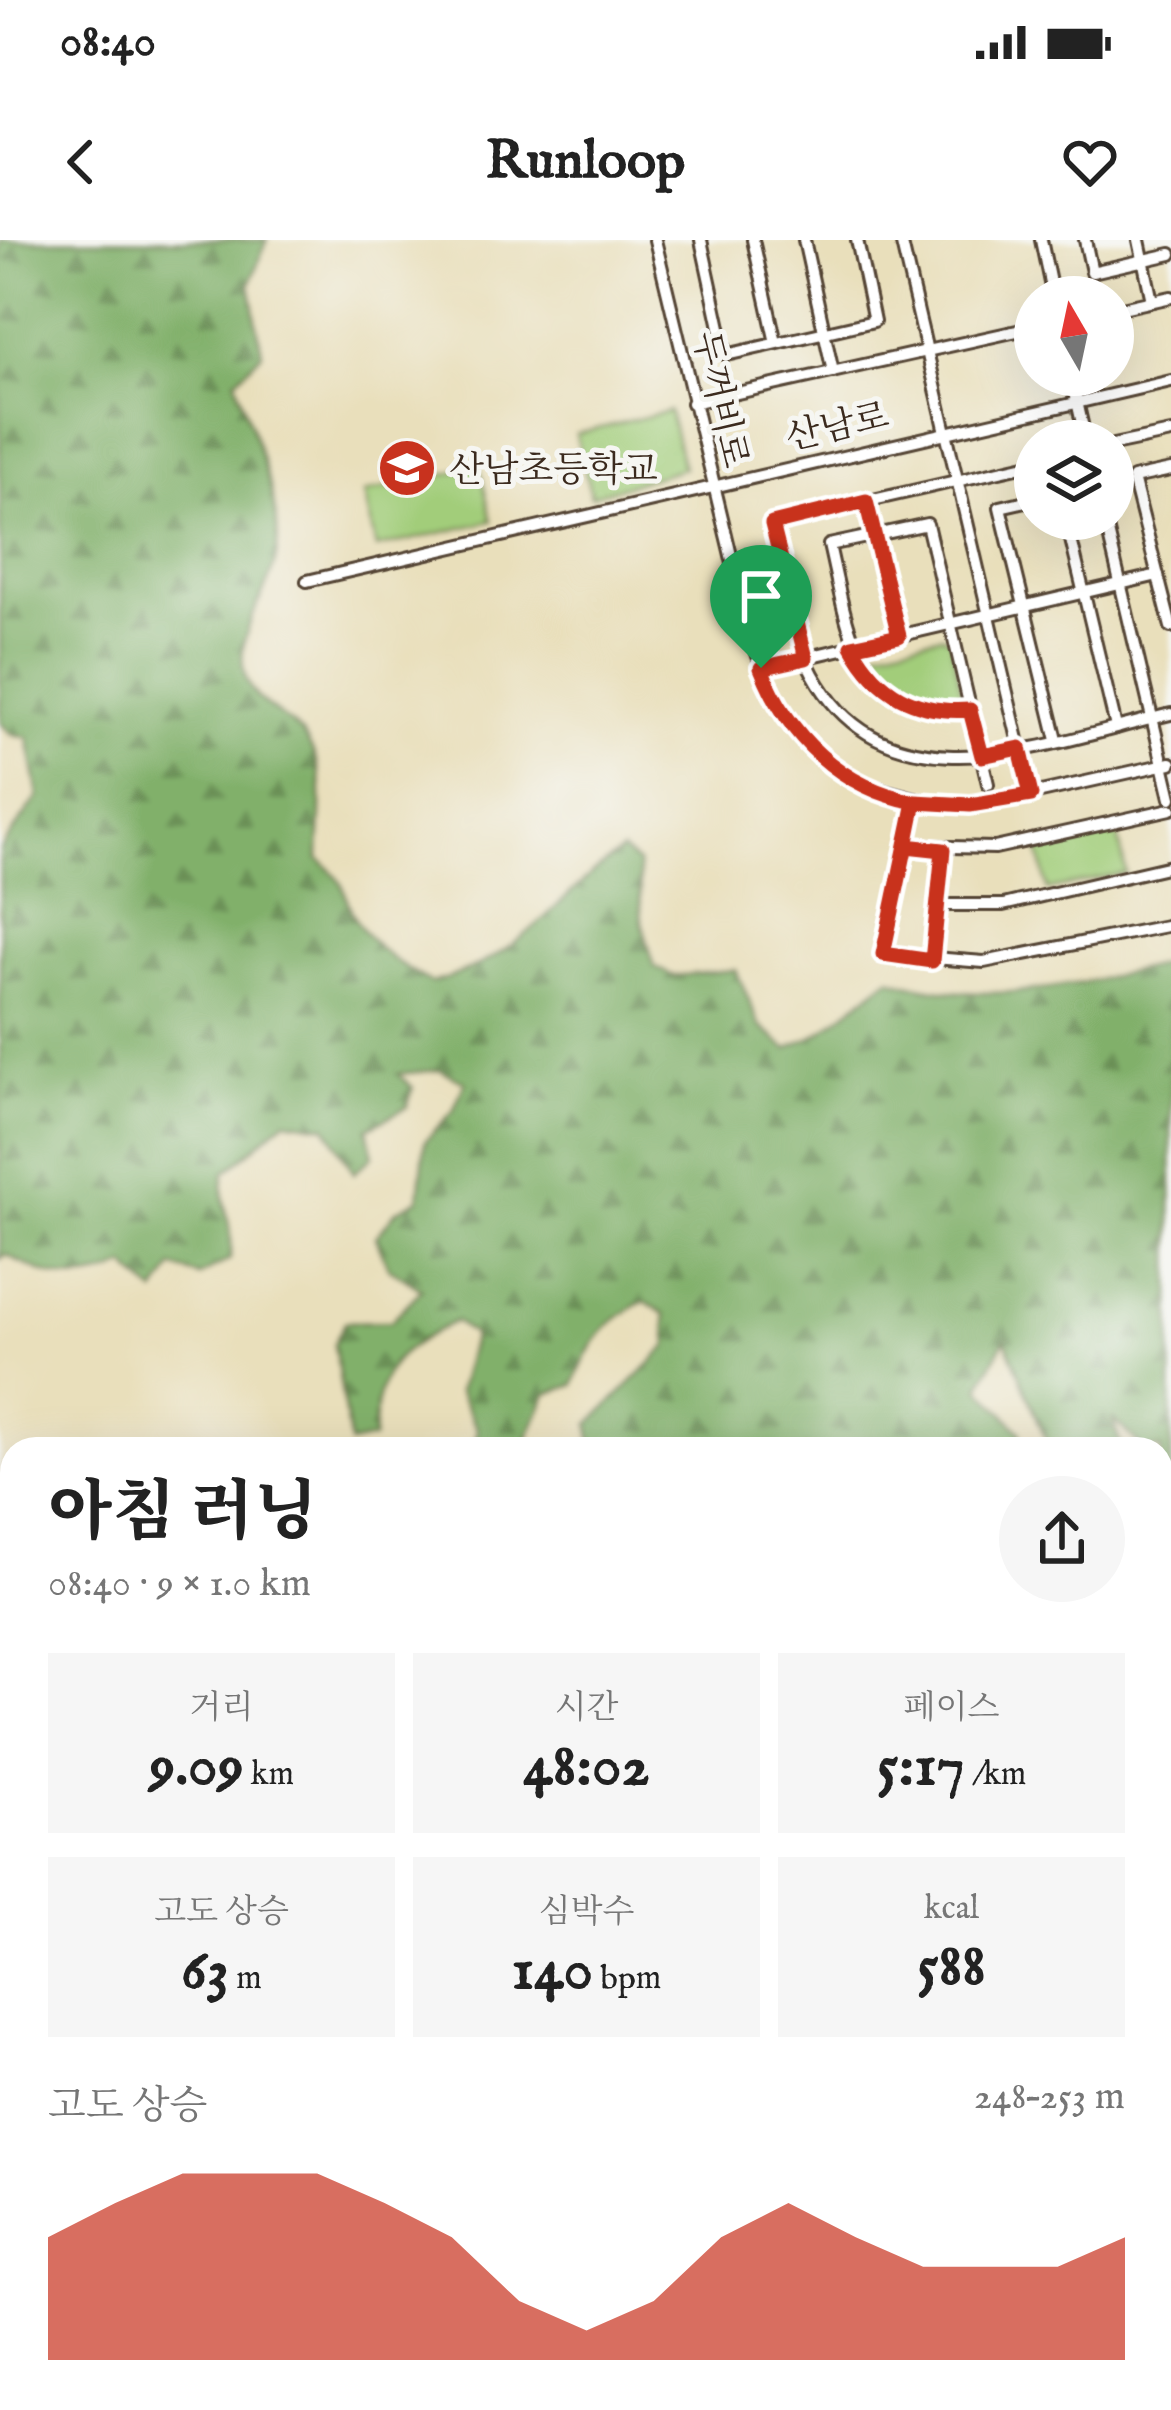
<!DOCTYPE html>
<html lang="ko">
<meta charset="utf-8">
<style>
body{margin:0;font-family:"IM FELL English","Noto Serif KR",serif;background:#f6f6f6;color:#222;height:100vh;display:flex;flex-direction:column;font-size:45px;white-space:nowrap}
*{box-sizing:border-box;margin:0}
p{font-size:39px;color:#767676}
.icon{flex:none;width:66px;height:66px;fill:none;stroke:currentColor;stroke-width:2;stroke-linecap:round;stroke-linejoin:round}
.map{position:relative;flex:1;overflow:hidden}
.side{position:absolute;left:0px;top:1197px;width:1173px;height:975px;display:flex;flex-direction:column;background:#fff;border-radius:36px 36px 0 0;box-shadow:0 12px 48px #0002}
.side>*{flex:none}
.needle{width:78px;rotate:351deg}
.controls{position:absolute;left:1014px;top:36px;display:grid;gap:24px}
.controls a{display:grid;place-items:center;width:120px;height:120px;border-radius:50%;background:#fff;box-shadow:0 12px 48px #0002;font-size:60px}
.pin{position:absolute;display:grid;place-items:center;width:102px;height:102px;color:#fff;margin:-123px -51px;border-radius:50% 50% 50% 0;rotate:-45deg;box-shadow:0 0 12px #0007}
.pin .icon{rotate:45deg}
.round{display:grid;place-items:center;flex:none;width:126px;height:126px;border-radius:63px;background:#f6f6f6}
.head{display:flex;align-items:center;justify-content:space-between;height:204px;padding:0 48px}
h1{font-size:66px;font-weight:800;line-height:90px}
.metrics{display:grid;grid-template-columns:repeat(3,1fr);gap:18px;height:204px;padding:12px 48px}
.metrics div{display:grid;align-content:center;border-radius:0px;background:#f6f6f6;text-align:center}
.metrics b{font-size:60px;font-weight:800}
.metrics small{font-size:33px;font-weight:400}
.metrics p{font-size:33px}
.chart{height:336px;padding:24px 48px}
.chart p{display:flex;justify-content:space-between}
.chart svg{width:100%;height:216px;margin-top:12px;fill:#c8321e;opacity:.7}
.status{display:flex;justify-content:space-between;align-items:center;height:84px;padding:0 60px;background:#fff;direction:ltr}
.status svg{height:33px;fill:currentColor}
header{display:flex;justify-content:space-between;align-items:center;height:156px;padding:0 48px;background:#fff;font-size:54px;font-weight:800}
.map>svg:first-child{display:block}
.forest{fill:url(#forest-firs);stroke:#5e6d44;stroke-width:3}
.park{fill:#a2cd7a;stroke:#6e7c4c;stroke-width:3}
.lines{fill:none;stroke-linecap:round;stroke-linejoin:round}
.stream{stroke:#5ec2dc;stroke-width:3}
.minor-casing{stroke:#554536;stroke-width:16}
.tertiary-casing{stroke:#554536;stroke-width:20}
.minor{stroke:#fff;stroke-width:10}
.tertiary{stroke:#fff;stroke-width:14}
.route-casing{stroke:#fff;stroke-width:24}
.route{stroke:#c8321e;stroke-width:15}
.labels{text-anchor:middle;stroke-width:10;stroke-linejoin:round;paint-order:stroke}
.street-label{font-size:36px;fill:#3b2a1e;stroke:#f6f6f2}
.poi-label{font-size:36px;fill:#3b2a1e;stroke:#f6f6f2;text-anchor:start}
</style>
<div class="status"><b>08:40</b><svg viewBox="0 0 49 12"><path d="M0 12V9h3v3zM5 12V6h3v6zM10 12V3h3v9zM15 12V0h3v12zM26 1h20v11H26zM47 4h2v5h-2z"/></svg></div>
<header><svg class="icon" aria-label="back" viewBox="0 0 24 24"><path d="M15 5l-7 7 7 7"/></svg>Runloop<svg class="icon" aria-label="heart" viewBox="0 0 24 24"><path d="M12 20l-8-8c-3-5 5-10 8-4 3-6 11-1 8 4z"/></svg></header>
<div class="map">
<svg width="1171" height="2170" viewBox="0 0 1171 2170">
<defs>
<pattern id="forest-firs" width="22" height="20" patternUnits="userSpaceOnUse" patternTransform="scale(3)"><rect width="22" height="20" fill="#81b06a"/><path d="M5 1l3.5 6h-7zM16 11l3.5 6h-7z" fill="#6b8f57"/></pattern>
</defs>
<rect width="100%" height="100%" fill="#f6f6f2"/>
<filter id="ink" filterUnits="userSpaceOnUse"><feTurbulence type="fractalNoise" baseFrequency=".00833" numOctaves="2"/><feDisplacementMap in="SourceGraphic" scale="24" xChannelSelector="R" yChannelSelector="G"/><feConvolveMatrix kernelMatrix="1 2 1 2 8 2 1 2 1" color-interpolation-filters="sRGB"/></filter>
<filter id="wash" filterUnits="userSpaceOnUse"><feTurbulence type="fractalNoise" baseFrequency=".004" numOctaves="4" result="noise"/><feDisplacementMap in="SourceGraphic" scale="48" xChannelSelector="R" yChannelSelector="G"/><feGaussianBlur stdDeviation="2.7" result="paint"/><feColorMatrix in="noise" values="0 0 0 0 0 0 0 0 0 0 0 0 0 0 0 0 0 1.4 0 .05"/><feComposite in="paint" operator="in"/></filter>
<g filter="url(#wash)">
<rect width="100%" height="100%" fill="#e9dfbb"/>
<g class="forest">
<path d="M 0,0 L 267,0 L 250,44 L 262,113 L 236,140 C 249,188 283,262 277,311 C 272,349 238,386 243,426 C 248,468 289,472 307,501 C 329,536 319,581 319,619 C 356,651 338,652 358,683 C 375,710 404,728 432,743 C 532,713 546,664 622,611 L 638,623 L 642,682 L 654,726 L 673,736 L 736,730 L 760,786 L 787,809 L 818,794 L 890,738 C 984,770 1078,745 1171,722 L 1171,1258 L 1161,1240 L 1161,1209 L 1144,1209 L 1112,1178 L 1122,1209 L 1050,1209 L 1005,1099 L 980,1147 L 1021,1192 L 1019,1209 L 896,1209 C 878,1194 857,1200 838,1209 L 592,1209 L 590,1184 L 668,1106 L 665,1074 L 645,1061 C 607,1079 588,1104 574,1145 L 547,1154 L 523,1209 L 475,1209 L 477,1189 L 458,1151 L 473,1095 L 455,1081 C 392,1114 377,1127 373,1199 L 350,1204 L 334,1104 L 345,1082 L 391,1081 L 422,1049 L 388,1027 L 376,997 L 396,971 L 419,959 L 425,901 L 453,871 L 465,842 L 440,830 L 398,834 L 413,848 L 407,867 L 368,888 L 373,916 L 354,933 L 326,886 L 286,880 C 263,897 248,916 225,932 C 218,965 236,987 230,1019 L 200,1036 L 173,1027 L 156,1054 L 126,1026 C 82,1048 47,1039 6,1014 L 0,1019 L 0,610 L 39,556 L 28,497 L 11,494 L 0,482 Z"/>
<polygon points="1161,1414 1171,1425 1171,1505 1162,1509 1161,1543"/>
<polygon points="866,2160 1056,2160 1065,2170 860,2170"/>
</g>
<g class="park">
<polygon points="669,171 683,228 591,256 576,194"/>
<polygon points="479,226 492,281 376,308 364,253"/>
<polygon points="942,395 950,399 963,460 960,465 908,456 866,417 868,412"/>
<polygon points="1117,590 1126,633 1048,650 1038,608"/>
</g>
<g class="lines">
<polyline class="stream" points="1161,1936 1171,1949"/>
</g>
</g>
<g filter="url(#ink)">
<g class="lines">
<g class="minor-casing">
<g id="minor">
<polyline points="655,0 748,386 769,449 807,505 861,544 941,565 1014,558 1171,523"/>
<polyline points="701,0 726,115 874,81 857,0"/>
<polyline points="753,0 776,103"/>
<polyline points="804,0 833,132"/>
<polyline points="901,0 1031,555"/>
<polyline points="1041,0 1053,57"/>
<polyline points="1085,0 1092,32 1171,14"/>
<polyline points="1139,0 1152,61"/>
<polyline points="1113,70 1171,57"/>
<polyline points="1071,135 1086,201"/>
<polyline points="692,163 1035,87"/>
<polyline points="1113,205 1171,193"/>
<path d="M 1035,223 L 772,283 C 783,331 789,390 813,434 C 887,571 1053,501 1171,474"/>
<polyline points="1171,230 1133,238 1171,387"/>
<polyline points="1035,259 1000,267 1057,500"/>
<polyline points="866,261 899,396"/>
<polyline points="1066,279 1116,487"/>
<polyline points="1105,279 1171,558"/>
<polyline points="307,341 1171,141"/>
<polyline points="761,428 1158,335"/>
<path d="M 970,470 C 856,479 849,392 829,305 L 927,284 L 988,544"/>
<polyline points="915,562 883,714 984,722 1171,685"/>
<polyline points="906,606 995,608 1171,569"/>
<polyline points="937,665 1003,665 1171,626"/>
<polyline points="932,721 943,610"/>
<polyline points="0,2142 12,2143"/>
<polyline points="495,2160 499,2170"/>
<polyline points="706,2160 715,2170"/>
<polyline points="141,2170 150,2160"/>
<polyline points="456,2170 471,2160"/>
<polyline points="1078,2170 1081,2160"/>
</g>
</g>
<g class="tertiary-casing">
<g id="tertiary">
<polyline points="0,1715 12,1720"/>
<polyline points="0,1740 12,1744"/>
<polyline points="1161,1830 1171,1832"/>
<polyline points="1161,2150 1171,2153"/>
<polyline points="1129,2160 1157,2170"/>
</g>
</g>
<use href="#minor" class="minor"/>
<use href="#tertiary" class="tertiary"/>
</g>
</g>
<g class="lines" filter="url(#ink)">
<g class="route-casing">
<path id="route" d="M 761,428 C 788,497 841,548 915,562 L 883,714 L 932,721 L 943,610 L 906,606 L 915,562 L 970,565 L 1031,555 L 1020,508 L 982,516 L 970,470 C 916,474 878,454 852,406 L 899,396 L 866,261 L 772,284 L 806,418 L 761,428"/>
</g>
<use href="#route" class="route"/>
</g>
<defs>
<g id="school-disc" transform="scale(3)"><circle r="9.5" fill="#c8321e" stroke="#f6f6f2"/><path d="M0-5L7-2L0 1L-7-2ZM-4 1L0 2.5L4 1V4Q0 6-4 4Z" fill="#fff"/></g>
</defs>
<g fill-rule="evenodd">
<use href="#school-disc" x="407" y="228"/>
</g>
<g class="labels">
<g class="street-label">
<text transform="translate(722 159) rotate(77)" y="13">두꺼비로</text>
<text transform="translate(837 185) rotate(-13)" y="13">산남로</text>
</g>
<g class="poi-label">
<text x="449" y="241">산남초등학교</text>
</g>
</g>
</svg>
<div class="controls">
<a><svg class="needle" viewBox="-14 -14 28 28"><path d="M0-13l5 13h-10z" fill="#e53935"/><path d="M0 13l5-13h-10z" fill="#767676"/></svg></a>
<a><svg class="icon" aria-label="layers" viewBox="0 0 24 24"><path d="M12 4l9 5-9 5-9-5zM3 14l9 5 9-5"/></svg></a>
</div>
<div class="pin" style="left:761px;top:428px;background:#1e9e55"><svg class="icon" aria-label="arrive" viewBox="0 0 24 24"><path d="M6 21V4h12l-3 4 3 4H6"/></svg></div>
<section class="side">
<div class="head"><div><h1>아침 러닝</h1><p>08:40 · 9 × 1.0 km</p></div><a class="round"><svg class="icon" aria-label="share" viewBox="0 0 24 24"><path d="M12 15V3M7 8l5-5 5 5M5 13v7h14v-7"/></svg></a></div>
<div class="metrics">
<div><p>거리</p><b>9.09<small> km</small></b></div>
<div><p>시간</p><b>48:02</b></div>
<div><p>페이스</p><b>5:17<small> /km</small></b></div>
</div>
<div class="metrics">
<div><p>고도 상승</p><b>63<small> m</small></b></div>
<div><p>심박수</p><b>140<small> bpm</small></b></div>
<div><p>kcal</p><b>588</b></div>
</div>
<div class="chart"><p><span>고도 상승</span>248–253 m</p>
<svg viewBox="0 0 160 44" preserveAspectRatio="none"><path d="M0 44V19L10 12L20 6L30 6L40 6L50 12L60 19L70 32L80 38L90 32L100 19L110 12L120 19L130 25L140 25L150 25L160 19V44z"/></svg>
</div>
</section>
</div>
